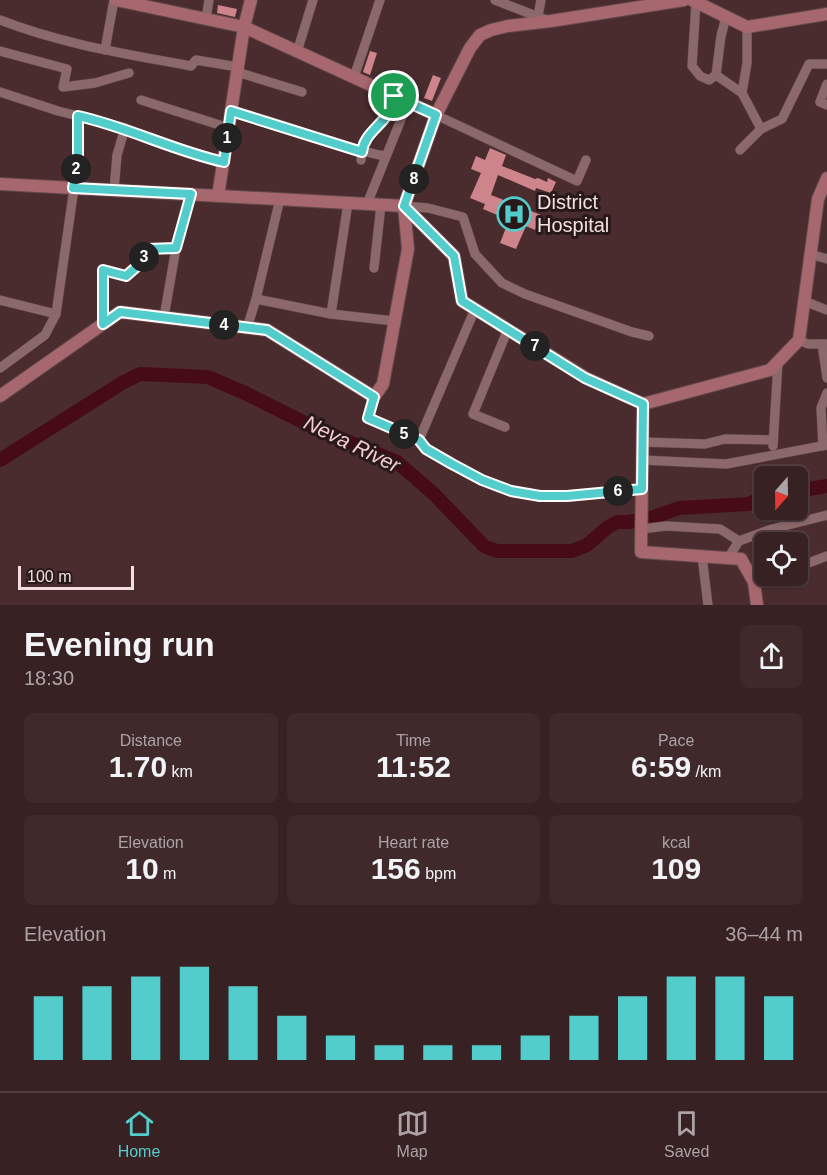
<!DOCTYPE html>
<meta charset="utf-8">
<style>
body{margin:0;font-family:Arial,sans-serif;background:#3f292b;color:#f1f3f6;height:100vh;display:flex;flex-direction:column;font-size:22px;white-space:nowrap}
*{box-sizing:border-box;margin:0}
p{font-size:20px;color:#aba3a6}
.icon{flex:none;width:33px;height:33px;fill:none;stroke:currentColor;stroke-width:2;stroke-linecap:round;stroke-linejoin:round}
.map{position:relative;height:605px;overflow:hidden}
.sheet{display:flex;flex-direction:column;background:#382123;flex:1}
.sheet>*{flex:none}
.needle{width:39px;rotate:200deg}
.tools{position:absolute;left:754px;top:466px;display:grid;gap:12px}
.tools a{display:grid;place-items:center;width:54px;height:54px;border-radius:9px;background:#382123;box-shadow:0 2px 4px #0004,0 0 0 2px #523e41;font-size:30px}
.scale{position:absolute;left:18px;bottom:15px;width:116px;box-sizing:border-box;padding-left:6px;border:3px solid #f3dfe0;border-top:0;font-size:16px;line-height:21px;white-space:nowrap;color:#f3dfe0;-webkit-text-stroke:4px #27191a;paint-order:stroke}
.pin{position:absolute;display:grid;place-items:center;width:51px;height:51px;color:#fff;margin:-26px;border:3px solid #fff;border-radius:50%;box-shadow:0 2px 6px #0007}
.km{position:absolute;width:30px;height:30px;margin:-15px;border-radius:50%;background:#222;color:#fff;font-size:16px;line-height:30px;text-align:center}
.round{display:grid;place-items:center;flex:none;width:63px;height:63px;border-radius:9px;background:#3f292b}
.head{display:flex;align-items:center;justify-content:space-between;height:102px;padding:0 24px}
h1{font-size:33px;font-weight:700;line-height:45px}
.figures{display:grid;grid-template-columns:repeat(3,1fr);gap:9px;height:102px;padding:6px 24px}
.figures div{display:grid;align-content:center;border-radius:9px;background:#3f292b;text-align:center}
.figures b{font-size:30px;font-weight:700}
.figures small{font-size:16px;font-weight:400}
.figures p{font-size:16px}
.chart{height:168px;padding:12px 24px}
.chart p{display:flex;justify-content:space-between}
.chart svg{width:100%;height:108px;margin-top:6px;stroke:#52cdcc;stroke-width:6}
.dock{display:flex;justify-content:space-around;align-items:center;height:84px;border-top:2px solid #523e41;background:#382123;font-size:16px;color:#aba3a6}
.dock a{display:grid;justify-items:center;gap:3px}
.dock .active{color:#52cdcc}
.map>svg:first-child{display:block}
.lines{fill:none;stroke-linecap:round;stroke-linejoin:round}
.river{stroke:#470b17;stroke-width:14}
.building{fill:#cd858b}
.street-casing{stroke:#62494b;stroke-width:10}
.secondary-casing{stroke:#62494b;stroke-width:14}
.street{stroke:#8b686a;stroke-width:9}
.secondary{stroke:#a6676e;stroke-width:12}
.route-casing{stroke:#fff;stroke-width:12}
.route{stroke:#52cdcc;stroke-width:8}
.labels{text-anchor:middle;stroke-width:6;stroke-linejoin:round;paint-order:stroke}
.poi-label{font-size:20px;fill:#f3dfe0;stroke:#27191a;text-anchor:start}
.water-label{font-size:21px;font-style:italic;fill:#f5cbce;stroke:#27191a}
</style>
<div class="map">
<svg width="827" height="605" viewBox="0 0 827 605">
<rect width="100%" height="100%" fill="#4a2c2f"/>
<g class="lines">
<g class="river">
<polyline points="0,460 122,383 140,374 208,377 245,393 313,427 397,462 434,494 484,546 497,551 572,551 587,545 608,527 617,522 629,522 651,518 679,508 748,504 765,497"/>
<polyline points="798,491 827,486"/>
</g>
</g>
<g class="building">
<polygon points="218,5 237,9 235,17 217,13"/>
<polygon points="370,51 377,53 370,75 363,72"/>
<polygon points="433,75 441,78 432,101 424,98"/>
<polygon points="490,148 506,155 502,166 535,179 538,178 547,182 548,178 556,182 551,193 536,188 535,191 498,175 491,195 541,215 535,230 526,226 516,249 500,243 509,220 483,209 485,204 470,198 481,173 471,169 476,156 485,160"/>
</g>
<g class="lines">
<g class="street-casing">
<g id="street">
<polyline points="495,0 549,21"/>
<polyline points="696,2 692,66 700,76 709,80 716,75"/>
<polyline points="538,16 541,0"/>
<polyline points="726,17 721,36 716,75 742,93"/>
<polyline points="206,19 209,0"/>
<path d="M 0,20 C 61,44 127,54 191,66 L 196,60 L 238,67"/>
<polyline points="747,27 747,63 742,93 761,129"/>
<polyline points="105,50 114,0"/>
<polyline points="0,51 67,69 63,87 95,83 129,73"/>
<polyline points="297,52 313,0"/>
<polyline points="237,72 302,92"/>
<polyline points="354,77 380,0"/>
<polyline points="827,84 820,102 827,105"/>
<polyline points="0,92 58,111 122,127 203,157 224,162"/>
<polyline points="141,100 229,128"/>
<path d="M 231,111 C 283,122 332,146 385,156"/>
<polyline points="436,115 577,181 586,160"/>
<polyline points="740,150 761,129 782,119 809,64 827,64"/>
<polyline points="361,160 363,143 375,127 387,115 395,96"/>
<polyline points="114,190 117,155 125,128"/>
<polyline points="348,203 331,314 394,321"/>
<polyline points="367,204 408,102"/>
<polyline points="404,206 428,208 463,217 475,254 502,283 525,294 632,332 649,336"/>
<polyline points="810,254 827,259"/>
<polyline points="374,268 381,205"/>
<polyline points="256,299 280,199"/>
<polyline points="0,300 56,314 45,335 0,368"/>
<polyline points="804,301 827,310"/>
<path d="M 475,309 L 419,440 C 429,453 443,459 457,467 C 474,476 492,487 512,491 C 554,502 599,493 642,489"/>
<polyline points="56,314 78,160 78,116"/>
<polyline points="164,317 176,248 191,194"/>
<polyline points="103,324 103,270 126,276 142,262 147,248 176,248"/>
<polyline points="247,328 256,299 331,314"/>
<polyline points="799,340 808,344 827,344"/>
<polyline points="822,344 827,378"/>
<polyline points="374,397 368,418 419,440"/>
<polyline points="505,427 473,414 508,329"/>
<polyline points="642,442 705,444 725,439 773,440"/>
<polyline points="773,446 778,362"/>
<polyline points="823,446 821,408 827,393"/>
<polyline points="642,460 726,464 827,445"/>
<polyline points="641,529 666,526 720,529 739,541"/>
<polyline points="702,556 708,605"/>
<polyline points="728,558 739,541 772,529 827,515"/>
<polyline points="798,567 827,556"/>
<polyline points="754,582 771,576"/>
</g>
</g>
<g class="secondary-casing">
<g id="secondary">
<polyline points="116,0 244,27 436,115"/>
<polyline points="684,0 551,21 508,26 491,30 480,35 470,48 436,115 404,206 454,256 462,301 586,378 643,404 770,370 799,340 818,199 827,178"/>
<polyline points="692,0 747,27 827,14"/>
<polyline points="0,184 404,206 408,249 383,384 374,397 267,330 120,312 0,396"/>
<polyline points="218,196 244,27 251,0"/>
<polyline points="643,404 641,552 741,559 754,582 757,605"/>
</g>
</g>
<use href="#street" class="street"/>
<use href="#secondary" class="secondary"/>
</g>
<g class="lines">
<g class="route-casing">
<path id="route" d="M 394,96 L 436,115 L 404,206 L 454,256 L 462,301 L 585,378 L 643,404 L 642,489 L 567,496 L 540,496 L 511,491 L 482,480 L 452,464 L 426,449 L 419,440 L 368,418 L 374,397 L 267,330 L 120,312 L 103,324 L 103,270 L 126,276 L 142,262 L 147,249 L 176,248 L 191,194 L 73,188 L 78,160 L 78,116 C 128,127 174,151 224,162 L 231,111 L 362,152 C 364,135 378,128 387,115 C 390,109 392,102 394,96 Z"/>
</g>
<use href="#route" class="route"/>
</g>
<defs>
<g id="hospital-ring" transform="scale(1.725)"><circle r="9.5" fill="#27191a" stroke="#52cdcc" stroke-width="1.5"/><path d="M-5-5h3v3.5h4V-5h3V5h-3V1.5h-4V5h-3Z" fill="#52cdcc"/></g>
</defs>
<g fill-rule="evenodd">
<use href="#hospital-ring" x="514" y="214"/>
</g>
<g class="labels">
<g class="poi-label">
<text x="537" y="209">District<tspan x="537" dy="23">Hospital</tspan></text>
</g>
<g class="water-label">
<text transform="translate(352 444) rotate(26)" y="7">Neva River</text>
</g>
</g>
</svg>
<div class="tools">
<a><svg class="needle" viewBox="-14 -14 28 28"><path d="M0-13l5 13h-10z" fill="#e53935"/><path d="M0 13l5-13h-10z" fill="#aba3a6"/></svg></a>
<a><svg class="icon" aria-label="locate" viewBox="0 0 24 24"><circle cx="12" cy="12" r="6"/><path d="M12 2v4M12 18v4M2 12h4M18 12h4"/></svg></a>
</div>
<div class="scale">100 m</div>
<div class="pin" style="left:394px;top:96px;background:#1e9e55"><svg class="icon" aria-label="arrive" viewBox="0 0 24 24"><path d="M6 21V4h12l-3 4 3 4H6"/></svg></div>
<b class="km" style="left:227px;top:138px">1</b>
<b class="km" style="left:76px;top:169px">2</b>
<b class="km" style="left:144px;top:257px">3</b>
<b class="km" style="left:224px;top:325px">4</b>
<b class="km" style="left:404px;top:434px">5</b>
<b class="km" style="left:618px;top:491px">6</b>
<b class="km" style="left:535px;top:346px">7</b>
<b class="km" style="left:414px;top:179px">8</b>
</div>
<section class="sheet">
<div class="head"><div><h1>Evening run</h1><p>18:30</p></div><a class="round"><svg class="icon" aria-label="share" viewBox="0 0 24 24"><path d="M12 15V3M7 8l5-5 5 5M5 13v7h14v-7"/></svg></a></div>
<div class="figures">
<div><p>Distance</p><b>1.70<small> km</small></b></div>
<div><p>Time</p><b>11:52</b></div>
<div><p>Pace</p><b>6:59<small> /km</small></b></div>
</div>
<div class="figures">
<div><p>Elevation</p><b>10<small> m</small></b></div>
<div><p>Heart rate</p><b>156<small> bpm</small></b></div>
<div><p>kcal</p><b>109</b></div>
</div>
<div class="chart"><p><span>Elevation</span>36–44 m</p>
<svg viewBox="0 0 160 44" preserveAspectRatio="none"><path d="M5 44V18M15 44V14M25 44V10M35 44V6M45 44V14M55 44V26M65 44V34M75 44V38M85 44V38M95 44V38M105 44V34M115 44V26M125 44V18M135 44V10M145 44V10M155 44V18"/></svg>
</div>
</section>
<nav class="dock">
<a class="active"><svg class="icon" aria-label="home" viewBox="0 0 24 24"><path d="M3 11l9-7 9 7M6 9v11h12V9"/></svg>Home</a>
<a><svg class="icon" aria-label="map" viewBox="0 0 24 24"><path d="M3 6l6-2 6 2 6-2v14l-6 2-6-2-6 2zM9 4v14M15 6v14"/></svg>Map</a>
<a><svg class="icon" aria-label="saved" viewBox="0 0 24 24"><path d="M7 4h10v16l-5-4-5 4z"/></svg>Saved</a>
</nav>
